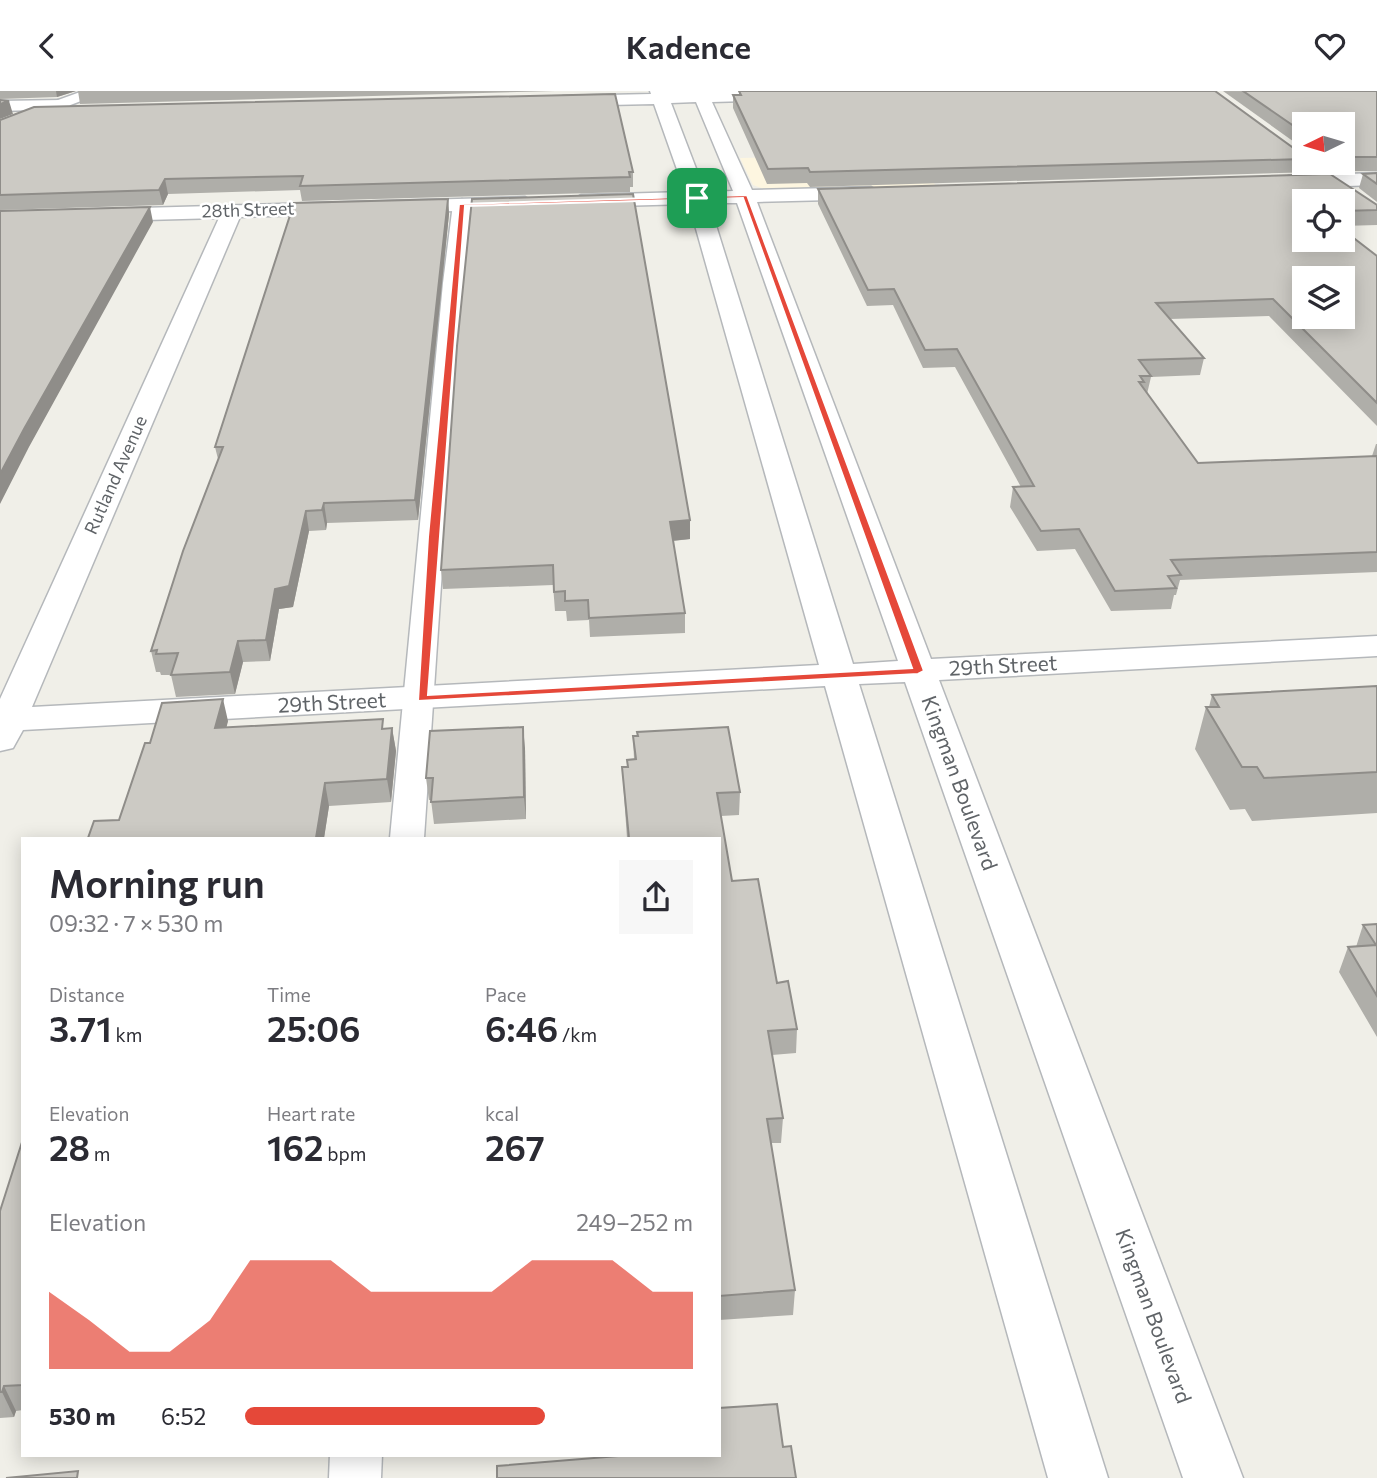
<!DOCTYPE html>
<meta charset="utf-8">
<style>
body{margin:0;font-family:Commissioner,sans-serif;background:#f7f7f7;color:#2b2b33;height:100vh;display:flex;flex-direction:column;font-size:26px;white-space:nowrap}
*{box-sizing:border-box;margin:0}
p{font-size:23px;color:#7c7c81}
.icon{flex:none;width:38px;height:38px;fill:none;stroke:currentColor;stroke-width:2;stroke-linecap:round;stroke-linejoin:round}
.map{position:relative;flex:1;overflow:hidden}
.panel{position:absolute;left:21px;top:746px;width:700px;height:620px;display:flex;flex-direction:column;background:#fff;border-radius:0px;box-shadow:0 4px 18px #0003}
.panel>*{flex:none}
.needle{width:46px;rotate:265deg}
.buttons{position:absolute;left:1292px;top:21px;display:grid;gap:14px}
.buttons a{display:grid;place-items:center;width:63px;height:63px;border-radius:0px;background:#fff;box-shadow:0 4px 18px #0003;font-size:35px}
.pin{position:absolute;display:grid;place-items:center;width:60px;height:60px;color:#fff;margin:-30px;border-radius:14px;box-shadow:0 4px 10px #0006}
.round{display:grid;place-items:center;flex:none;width:74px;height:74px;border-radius:0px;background:#f7f7f7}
.overview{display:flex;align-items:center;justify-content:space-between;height:119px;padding:0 28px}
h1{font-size:38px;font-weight:600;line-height:52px}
.metrics{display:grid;grid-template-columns:repeat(3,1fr);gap:10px;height:119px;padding:7px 28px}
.metrics div{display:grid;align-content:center}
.metrics b{font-size:35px;font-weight:600}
.metrics small{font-size:19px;font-weight:400}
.metrics p{font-size:19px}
.chart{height:196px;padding:14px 28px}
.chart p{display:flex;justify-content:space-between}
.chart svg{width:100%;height:126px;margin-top:7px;fill:#e54839;opacity:.7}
ul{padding:0 28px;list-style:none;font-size:23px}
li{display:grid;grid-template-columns:112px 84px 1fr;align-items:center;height:52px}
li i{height:18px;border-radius:9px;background:#e54839}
header{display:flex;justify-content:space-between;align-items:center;height:91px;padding:0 28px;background:#fff;font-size:32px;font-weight:600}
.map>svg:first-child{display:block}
.commercial{fill:#fdf6e0}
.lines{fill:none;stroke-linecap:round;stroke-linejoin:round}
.lane-casing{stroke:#b5b8bb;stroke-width:3}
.street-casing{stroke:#b5b8bb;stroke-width:3}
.secondary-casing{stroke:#b4b7bb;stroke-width:3}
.lane{fill:#fff;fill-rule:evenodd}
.street{fill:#fff;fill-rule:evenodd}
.secondary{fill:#fff;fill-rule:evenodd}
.wall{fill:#afaea9;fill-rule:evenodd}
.shaded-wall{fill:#8f8d89}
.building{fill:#cccac4;stroke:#8f8d89;stroke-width:2;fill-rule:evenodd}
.route{fill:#e54839;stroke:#fff;stroke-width:2;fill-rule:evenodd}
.labels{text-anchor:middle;stroke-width:5;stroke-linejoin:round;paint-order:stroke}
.far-street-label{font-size:18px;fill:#5f6367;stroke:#fff}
.street-label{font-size:21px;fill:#5f6367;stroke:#fff}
</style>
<header><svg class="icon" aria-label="back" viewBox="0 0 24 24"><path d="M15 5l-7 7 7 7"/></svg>Kadence<svg class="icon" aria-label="heart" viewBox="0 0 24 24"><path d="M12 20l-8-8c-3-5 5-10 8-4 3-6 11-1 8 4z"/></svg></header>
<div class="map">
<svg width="1377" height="1387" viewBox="0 0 1377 1387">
<rect width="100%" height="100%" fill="#f0efe8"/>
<polygon class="commercial" points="914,63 936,95 767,99 753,94 740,67"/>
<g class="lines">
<g class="lane-casing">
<g id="lane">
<polygon points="462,108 471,113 456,271 424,747 390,747 443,192 453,113"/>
<polygon points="330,1363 382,1363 381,1387 329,1387"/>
</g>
</g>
<g class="street-casing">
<g id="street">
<path d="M 650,0 L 792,0 L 792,8 L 786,9 L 712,11 L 752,99 L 871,96 L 881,102 L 871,108 L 757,111 L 931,568 L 1377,545 L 1377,565 L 939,589 L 1243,1387 L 1183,1387 L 905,591 L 859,593 L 1108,1387 L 1048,1387 L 825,595 L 23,639 L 13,657 L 0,660 L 0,608 L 219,127 L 0,133 L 0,121 L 525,106 L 535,112 L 525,118 L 240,126 L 32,616 L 819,574 L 689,113 L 581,116 L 571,110 L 581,104 L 685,101 L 654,13 L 563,15 L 555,10 L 563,5 L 651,3 ZM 696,11 L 733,100 L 705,101 L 671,12 ZM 709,112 L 737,112 L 898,570 L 853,573 Z"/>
<polygon points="62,9 70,14 68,18 0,20 0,10"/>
<polygon points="1377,82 1377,94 1288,97 1278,91 1288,85"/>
</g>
</g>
<g class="secondary-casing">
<polygon id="secondary" points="83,0 107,0 0,41 0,30"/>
</g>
<use href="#lane" class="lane"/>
<use href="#street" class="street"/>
<use href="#secondary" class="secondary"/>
</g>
<g class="wall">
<polygon points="0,0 76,0 57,6 0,8"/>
<polygon points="78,0 555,0 80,13"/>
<polygon points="739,0 1304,68 1304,72 1342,72 1342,33 1304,33 1304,58 1223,0 1377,0 1377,80 1336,80 1327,77 1316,81 810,96 807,92 767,93 733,17 733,4 739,4"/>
<polygon points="0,29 633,81 633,96 630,96 630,101 302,110 300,99 168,103 163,114 0,119"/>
<polygon points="1377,82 1377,111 1359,97 1363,83"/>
<path d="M 1330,83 L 1377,114 L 1377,134 L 1342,135 L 1342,110 L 1304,110 L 1304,149 L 1342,149 L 1342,138 L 1377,165 L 1377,335 L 1269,225 L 1170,228 L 1204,267 L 1200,284 L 1151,286 L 1147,303 L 1198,372 L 1372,365 L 1376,353 L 1377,353 L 1377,481 L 1180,489 L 1176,504 L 1174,504 L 1171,518 L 1111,520 L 1075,458 L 1037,460 L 1010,416 L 1013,396 L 1021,396 L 955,276 L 923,277 L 893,214 L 867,215 L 818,113 L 818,98 ZM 1304,187 L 1342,187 L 1342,226 L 1304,226 Z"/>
<polygon points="448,108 449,123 418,429 327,432 326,439 309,440 293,516 279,518 270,570 243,571 235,603 176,606 171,584 161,584 160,581 156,581 151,560 218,368 215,356"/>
<polygon points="690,429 690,448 673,450 685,522 685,542 590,546 589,529 567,530 566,520 555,520 553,494 443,498 441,479"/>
<polygon points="1377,595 1377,722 1252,730 1245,718 1230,719 1195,658 1206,616 1209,616 1212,604"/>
<polygon points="228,630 226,636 392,637 396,660 391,711 329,715 324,747 88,747 119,729 150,652"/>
<polygon points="633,645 740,701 739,724 721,725 732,790 797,938 796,962 772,964 783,1027 781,1052 771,1052 795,1199 793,1224 719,1229 719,747 627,747 622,676 627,676 634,668"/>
<polygon points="525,657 526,728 434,733 431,709 429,709 426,687"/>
<polygon points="1377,833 1377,946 1339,881 1348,856 1356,856 1363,834"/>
<polygon points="23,1048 23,1319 16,1320 14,1326 0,1327 0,1120"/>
</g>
<g class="shaded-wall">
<polygon points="56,0 76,0 57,6"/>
<polygon points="9,10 13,23 0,28 0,13"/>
<polygon points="1319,72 1328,72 1327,77 1316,81"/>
<polygon points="165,88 168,103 163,114 159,99"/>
<polygon points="448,108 449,123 418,429 415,409"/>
<polygon points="150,116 153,131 29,356 0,413 0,383 24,338"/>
<polygon points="324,412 327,432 326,439 322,419"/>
<polygon points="306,420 309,440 293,516 279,518 270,570 266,549 275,498"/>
<polygon points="690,429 690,448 670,450 670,431"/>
<polygon points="238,550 243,571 235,603 230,581"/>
<polygon points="223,608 228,630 221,659 215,637"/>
<polygon points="523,636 525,657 526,728 524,706"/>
<polygon points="392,637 396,660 391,711 387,688"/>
<polygon points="325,692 329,715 324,747 316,747"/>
<polygon points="4,1295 16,1320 14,1326 2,1301"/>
</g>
<g class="building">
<polygon points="739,0 1215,0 1299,61 1304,61 1304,68 810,81 808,77 768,78 733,4 741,4"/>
<polygon points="1243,0 1377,0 1377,66 1342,66 1342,33 1304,33 1304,42"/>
<polygon points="615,3 633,81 629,81 630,86 300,95 303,85 165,88 159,99 0,104 0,29 34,16"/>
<polygon points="0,9 9,10 0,13"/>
<polygon points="1377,82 1377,93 1363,83"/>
<path d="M 1330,83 L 1377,114 L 1377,119 L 1342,120 L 1342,110 L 1304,110 L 1304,149 L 1342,149 L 1342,138 L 1377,165 L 1377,312 L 1273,208 L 1156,212 L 1204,267 L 1139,269 L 1151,285 L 1140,285 L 1144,291 L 1139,291 L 1198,372 L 1377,365 L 1377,461 L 1171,469 L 1181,484 L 1168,485 L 1176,497 L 1115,500 L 1079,438 L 1041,440 L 1013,396 L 1034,395 L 957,258 L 925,259 L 894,198 L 868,199 L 818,98 ZM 1304,187 L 1342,187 L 1342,226 L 1304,226 Z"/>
<polygon points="633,103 690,429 670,431 685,522 589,527 588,509 565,510 565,500 554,501 553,474 441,479 457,255 472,108"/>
<polygon points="448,108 415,409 324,412 322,419 306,420 289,495 275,498 266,549 238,550 230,581 171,584 178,562 156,563 157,559 151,560 183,460 223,356 215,356 294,112"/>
<polygon points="150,116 24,338 0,383 0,120"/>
<polygon points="1377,595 1377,681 1264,687 1257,676 1242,676 1206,616 1219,616 1212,604"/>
<polygon points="223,608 215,637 383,628 382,638 392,637 387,688 325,692 316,747 88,747 94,730 119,729 145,652 150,652 162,612"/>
<polygon points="523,636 524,706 431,711 433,687 426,687 430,640"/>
<polygon points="728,636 740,701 717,702 732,790 758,788 777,892 788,890 797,938 768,940 783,1027 767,1028 795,1199 719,1205 719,747 629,747 622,676 628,676 627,669 636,668 633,645 638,645 637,641"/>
<polygon points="1377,833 1377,905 1348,856 1376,854 1363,834"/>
<polygon points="23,1048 23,1294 4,1295 2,1301 0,1301 0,1120"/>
<polygon points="777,1313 783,1356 791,1355 796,1387 497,1387 497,1375 643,1363 719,1363 719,1317"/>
<polygon points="78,1380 77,1387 6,1387"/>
</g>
<path class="route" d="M 747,104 L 924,580 L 918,583 L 418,610 L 428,446 L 459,113 ZM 743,107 L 912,577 L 428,604 L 465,115 Z"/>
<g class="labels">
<g class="far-street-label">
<text transform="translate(248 119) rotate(-2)" y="6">28th Street</text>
<text transform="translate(116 384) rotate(-66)" y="6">Rutland Avenue</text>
</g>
<g class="street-label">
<text transform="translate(1003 575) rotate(-3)" y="7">29th Street</text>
<text transform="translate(332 612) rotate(-3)" y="7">29th Street</text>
<text transform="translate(959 692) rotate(70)" y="7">Kingman Boulevard</text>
<text transform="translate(1153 1225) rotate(70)" y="7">Kingman Boulevard</text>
</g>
</g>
</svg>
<div class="buttons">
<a><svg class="needle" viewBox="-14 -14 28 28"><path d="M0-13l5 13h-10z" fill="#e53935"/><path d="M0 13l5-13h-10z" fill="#7c7c81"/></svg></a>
<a><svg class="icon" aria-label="locate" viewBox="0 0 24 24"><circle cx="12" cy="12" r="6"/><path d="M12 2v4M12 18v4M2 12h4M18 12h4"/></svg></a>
<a><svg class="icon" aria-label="layers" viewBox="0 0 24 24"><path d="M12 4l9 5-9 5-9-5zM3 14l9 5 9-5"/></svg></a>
</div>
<div class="pin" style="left:697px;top:107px;background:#1e9e55"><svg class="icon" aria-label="arrive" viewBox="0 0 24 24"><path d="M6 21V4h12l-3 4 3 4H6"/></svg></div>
<section class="panel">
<div class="overview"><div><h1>Morning run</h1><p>09:32 · 7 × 530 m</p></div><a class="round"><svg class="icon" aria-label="share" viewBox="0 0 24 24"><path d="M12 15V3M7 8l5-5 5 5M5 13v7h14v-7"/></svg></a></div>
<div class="metrics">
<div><p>Distance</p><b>3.71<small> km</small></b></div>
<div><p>Time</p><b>25:06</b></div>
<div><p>Pace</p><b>6:46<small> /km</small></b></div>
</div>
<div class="metrics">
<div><p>Elevation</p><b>28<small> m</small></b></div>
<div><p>Heart rate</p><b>162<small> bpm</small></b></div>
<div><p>kcal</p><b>267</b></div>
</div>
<div class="chart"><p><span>Elevation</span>249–252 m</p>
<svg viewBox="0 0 160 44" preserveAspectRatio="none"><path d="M0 44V17L10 27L20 38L30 38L40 27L50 6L60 6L70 6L80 17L90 17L100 17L110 17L120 6L130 6L140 6L150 17L160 17V44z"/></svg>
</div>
<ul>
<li><b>530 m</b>6:52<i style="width:67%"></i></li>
</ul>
</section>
</div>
